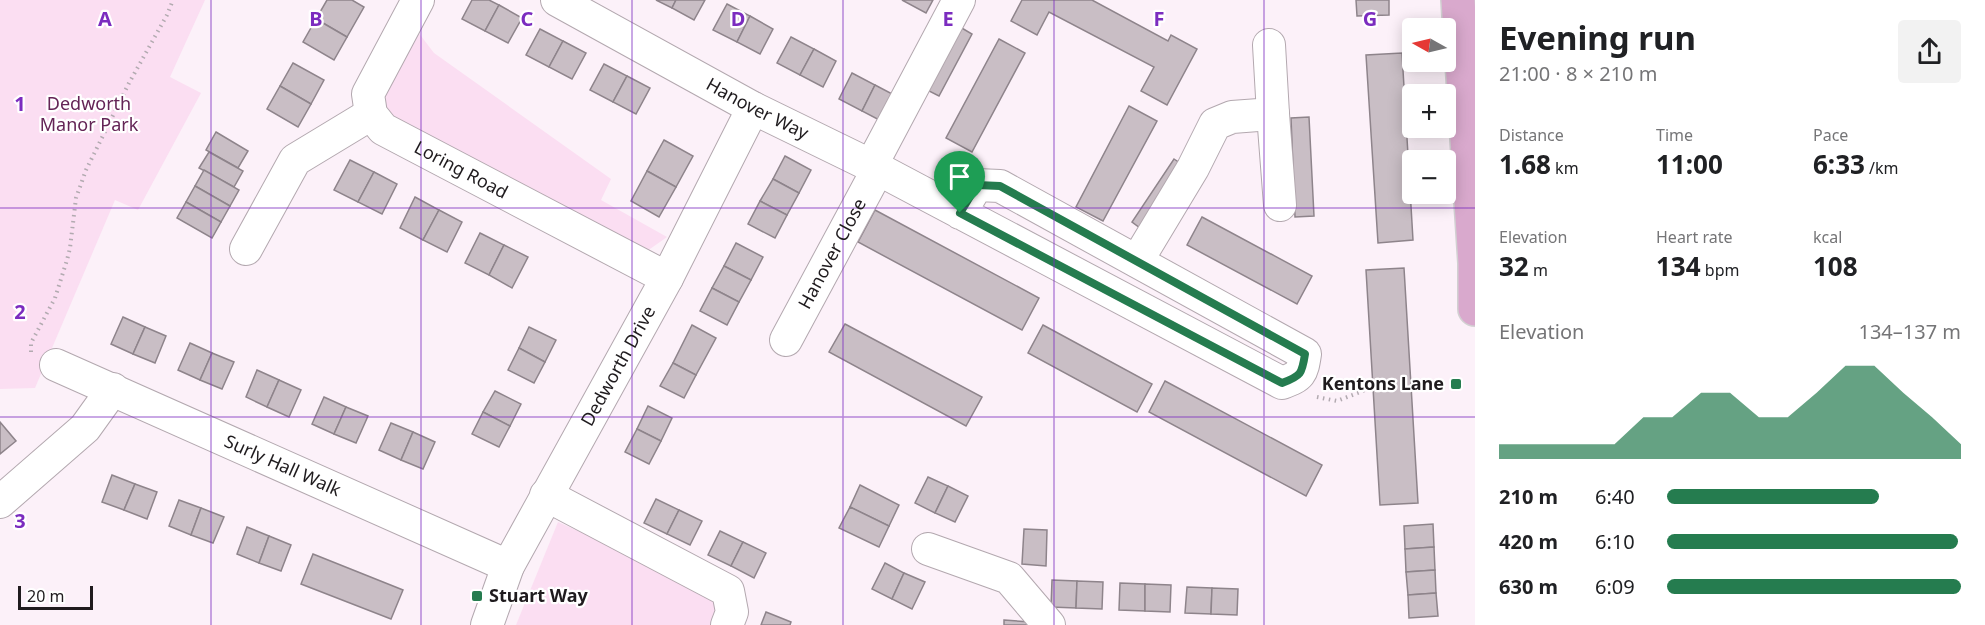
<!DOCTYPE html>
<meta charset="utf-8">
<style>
body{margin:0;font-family:"Noto Sans",sans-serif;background:#f2f2f2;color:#202124;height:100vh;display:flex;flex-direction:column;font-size:22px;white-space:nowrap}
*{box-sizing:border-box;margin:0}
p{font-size:20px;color:#757577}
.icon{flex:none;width:33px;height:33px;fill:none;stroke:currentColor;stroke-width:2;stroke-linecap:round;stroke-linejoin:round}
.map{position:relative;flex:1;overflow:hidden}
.drawer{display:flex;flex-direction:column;background:#fff;width:510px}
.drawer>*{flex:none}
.needle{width:39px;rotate:278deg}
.buttons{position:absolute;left:1402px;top:18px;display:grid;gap:12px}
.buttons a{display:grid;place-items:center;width:54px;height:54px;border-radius:6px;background:#fff;box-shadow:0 3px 15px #0003;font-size:30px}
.scale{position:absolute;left:18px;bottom:15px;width:75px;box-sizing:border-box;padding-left:6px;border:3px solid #1f1b1e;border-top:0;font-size:16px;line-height:21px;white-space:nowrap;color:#1f1b1e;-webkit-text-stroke:4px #fff;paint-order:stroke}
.pin{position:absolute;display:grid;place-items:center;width:51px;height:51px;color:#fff;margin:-62px -26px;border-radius:50% 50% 50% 0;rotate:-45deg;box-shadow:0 0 6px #0007}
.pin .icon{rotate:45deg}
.round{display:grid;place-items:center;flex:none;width:63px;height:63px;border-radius:6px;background:#f2f2f2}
.headline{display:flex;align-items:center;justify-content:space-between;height:102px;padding:0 24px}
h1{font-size:33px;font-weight:700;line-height:45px}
.stats{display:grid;grid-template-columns:repeat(3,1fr);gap:9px;height:102px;padding:6px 24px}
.stats div{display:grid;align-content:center}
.stats b{font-size:26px;font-weight:700}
.stats small{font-size:16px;font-weight:400}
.stats p{font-size:16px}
.chart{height:168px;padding:12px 24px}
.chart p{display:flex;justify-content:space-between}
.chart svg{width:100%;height:108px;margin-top:6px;fill:#257c4f;opacity:.7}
ul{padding:0 24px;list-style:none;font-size:20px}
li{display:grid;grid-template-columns:96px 72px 1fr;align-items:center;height:45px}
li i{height:15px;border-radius:8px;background:#257c4f}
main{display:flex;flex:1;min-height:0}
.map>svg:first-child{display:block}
.green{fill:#fbdef2}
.building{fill:#c9bec5;stroke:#8e848b;stroke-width:1.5}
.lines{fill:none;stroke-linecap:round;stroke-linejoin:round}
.minor-casing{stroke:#b3a8af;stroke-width:34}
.major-casing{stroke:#d2d1d2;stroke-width:36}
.path{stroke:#b2aab0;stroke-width:4;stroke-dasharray:1.5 4.5;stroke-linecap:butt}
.minor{stroke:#fff;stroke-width:32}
.major{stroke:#d9a9cd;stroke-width:33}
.route-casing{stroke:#fff;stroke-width:12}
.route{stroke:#257c4f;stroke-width:8}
.grid{fill:none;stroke:#7b2cbf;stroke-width:1.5;stroke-opacity:0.55}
.poi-dot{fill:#257c4f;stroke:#fff;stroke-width:2}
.labels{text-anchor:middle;stroke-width:4.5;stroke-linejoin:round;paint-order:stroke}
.park-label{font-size:18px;fill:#642456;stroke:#fff}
.street-label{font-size:18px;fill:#1f1b1e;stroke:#fff}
.poi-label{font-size:18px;font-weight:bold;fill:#1f1b1e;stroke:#fff;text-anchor:end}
.grid-label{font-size:20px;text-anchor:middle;font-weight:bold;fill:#7b2cbf;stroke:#fff;stroke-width:4.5;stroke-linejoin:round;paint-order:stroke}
</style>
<main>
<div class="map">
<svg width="1475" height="625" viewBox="0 0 1475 625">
<rect width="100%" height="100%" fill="#fcf1f9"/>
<g class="green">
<polygon points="0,0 205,0 170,77 201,93 138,210 115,200 35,388 0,389"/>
<polygon points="418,32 434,53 611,179 601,200 667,237 640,256 385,122 376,102"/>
<polygon points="558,522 719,594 718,625 516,625"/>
</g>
<g class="building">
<polygon points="327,0 352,0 364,7 347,37 316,19"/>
<polygon points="472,0 489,0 499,5 485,31 462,19"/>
<polygon points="656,0 676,0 672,8"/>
<polygon points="676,0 705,0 694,20 672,8"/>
<polygon points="902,0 933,0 926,13"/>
<polygon points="1022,0 1092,0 1168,41 1171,35 1197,49 1167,105 1141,91 1154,67 1049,12 1037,35 1011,21"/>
<polygon points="1356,0 1389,0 1389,15 1357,16"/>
<polygon points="727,4 750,16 737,42 713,30"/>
<polygon points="499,5 522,18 508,43 485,31"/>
<polygon points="750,16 773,29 760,54 737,42"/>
<polygon points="316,19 347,37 334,60 303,42"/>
<polygon points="960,27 972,34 939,96 927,90"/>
<polygon points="540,29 563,41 549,67 526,55"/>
<polygon points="791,37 814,49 800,75 777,63"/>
<polygon points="999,39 1025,53 972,152 946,138"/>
<polygon points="563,41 586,53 572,79 549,67"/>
<polygon points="814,49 836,61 823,87 800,75"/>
<polygon points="1402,53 1413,240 1378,243 1366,55"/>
<polygon points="293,63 324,80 311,104 280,86"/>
<polygon points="604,64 627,76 613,102 590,90"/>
<polygon points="852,73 875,85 862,111 839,99"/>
<polygon points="627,76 650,88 636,114 613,102"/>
<polygon points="875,85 898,97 885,123 862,111"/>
<polygon points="280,86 311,104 298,127 267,109"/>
<polygon points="1129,106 1157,121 1103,221 1076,207"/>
<polygon points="1309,117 1314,216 1295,217 1291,118"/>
<polygon points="216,132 248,151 238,168 206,150"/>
<polygon points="664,140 693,156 676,187 647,171"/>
<polygon points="209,152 243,171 234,187 199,168"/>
<polygon points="785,156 811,170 799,193 773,179"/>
<polygon points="1174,159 1183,165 1140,228 1132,222"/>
<polygon points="350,160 374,172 358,202 334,190"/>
<polygon points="204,170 239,190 230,206 195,186"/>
<polygon points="647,171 676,187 659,217 631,201"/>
<polygon points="374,172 397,184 382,214 358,202"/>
<polygon points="773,179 799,193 787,215 760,201"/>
<polygon points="195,186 230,206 221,222 186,202"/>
<polygon points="415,197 439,210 423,240 400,228"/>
<polygon points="760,201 787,215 775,238 748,224"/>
<polygon points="186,202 221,222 212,238 177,218"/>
<polygon points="439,210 462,222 447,252 423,240"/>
<polygon points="875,210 1039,298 1022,330 858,242"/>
<polygon points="1202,217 1312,276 1297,304 1187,245"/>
<polygon points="480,233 504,245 489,275 465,263"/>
<polygon points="736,243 763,257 751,280 724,266"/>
<polygon points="504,245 528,257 512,288 489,275"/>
<polygon points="724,266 751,280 739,302 712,288"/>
<polygon points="1404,268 1418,503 1380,505 1366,270"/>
<polygon points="712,288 739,302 727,325 700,311"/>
<polygon points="123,317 145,327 133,354 111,344"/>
<polygon points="845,324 982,397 966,426 829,352"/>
<polygon points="692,325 716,338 696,375 673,363"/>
<polygon points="1043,325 1152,384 1137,412 1028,353"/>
<polygon points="145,327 166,336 155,363 133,354"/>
<polygon points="529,327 556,340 545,362 519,348"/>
<polygon points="190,343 212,353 200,380 178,370"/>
<polygon points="519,348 545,362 534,383 508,370"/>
<polygon points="212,353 234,362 222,389 200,380"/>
<polygon points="673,363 696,375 684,398 660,386"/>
<polygon points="257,370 279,380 267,407 246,397"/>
<polygon points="279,380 301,390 289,417 267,407"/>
<polygon points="1165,381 1322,465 1306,496 1149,412"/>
<polygon points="495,391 521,404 510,426 483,412"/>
<polygon points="324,397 346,407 334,434 312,424"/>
<polygon points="648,406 672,418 661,441 637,429"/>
<polygon points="346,407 368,416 356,443 334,434"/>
<polygon points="483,412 510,426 499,447 472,434"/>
<polygon points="0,422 16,441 0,454"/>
<polygon points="391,423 413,432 401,460 379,450"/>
<polygon points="637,429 661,441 649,464 625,452"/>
<polygon points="413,432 435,442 423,469 401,460"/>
<polygon points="112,475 135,484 124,510 102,502"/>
<polygon points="928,477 948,486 935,513 915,503"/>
<polygon points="135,484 157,492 147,519 124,510"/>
<polygon points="860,485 899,505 889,526 850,507"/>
<polygon points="948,486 968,496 955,522 935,513"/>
<polygon points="656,499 679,510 667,534 644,523"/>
<polygon points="179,500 201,508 191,535 169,526"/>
<polygon points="850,507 889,526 879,547 839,528"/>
<polygon points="201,508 224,517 213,543 191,535"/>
<polygon points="679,510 702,521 690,545 667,534"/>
<polygon points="1433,524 1434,547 1405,549 1404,526"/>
<polygon points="247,527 269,536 259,563 237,554"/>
<polygon points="1024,529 1047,530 1046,566 1022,564"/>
<polygon points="720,531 743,542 731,566 708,555"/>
<polygon points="269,536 291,545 281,571 259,563"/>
<polygon points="743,542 766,553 754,578 731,566"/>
<polygon points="1434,547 1435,570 1406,572 1405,549"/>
<polygon points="313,554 403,590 391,619 301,584"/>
<polygon points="885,563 904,573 892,599 872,589"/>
<polygon points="1435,570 1436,593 1408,595 1406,572"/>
<polygon points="904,573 925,582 912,609 892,599"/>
<polygon points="1052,580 1077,581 1076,608 1051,607"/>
<polygon points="1077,581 1103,582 1102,609 1076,608"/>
<polygon points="1120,583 1145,584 1145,611 1119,610"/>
<polygon points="1145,584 1171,585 1170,612 1145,611"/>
<polygon points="1187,587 1212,588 1211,614 1185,613"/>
<polygon points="1212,588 1238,589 1237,615 1211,614"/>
<polygon points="1436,593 1438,616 1409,618 1408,595"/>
<polygon points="766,612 791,622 790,625 761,625"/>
<polygon points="1004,620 1031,622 1031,625 1004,625"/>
</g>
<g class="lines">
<g class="minor-casing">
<g id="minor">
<path id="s1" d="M 418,0 L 368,94 L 371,114 L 383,129 L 667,278"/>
<path id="s2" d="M 557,0 L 753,108 L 878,169 L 1282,383 C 1301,376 1302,374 1305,354 L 1000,186 L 977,185 L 960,213"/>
<polyline points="1273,114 1280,205"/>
<polyline points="871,166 959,0"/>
<polyline points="246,249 295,160 371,114"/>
<polyline points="1137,261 1193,168 1215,124 1232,117 1273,114 1269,45"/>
<path id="s3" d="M 786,340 L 878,169"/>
<path id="s4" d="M 56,365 L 508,566"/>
<polyline points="546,495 728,591 732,612 727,625"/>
<polyline points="0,502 85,428 113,389"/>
<polyline points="928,549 1009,578 1049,625"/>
<path id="s5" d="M 487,625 L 508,566 L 667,278 L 753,108"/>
</g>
</g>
<g class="major-casing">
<polyline id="major" points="1458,0 1475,263 1475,309"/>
</g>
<g class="path">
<polyline points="31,352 31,343 55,298 67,260 70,248 76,198 86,170 129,83 167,15 173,0"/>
<polyline points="1411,385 1438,384"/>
<polyline points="1317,397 1337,401 1373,387"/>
</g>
<use href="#minor" class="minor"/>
<use href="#major" class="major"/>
</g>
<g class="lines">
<g class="route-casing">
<path id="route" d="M 977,185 L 1000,186 L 1305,354 C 1302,374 1301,376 1282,383 L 960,213 Z"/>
</g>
<use href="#route" class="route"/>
</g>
<path class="grid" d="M 211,0 L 211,625M 421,0 L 421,625M 632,0 L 632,625M 843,0 L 843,625M 1054,0 L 1054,625M 1264,0 L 1264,625M 0,208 L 1475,208M 0,417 L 1475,417"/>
<g class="poi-dot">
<rect x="1450" y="378" width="12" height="12" rx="3"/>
<rect x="471" y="590" width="12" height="12" rx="3"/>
</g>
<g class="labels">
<g class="park-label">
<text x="89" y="110">Dedworth<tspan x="89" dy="21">Manor Park</tspan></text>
</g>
<g class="street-label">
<text dy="6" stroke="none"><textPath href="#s2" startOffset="228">Hanover Way</textPath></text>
<text dy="6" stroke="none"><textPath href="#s1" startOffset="234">Loring Road</textPath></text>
<text dy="6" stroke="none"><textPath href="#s3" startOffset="98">Hanover Close</textPath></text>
<text dy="6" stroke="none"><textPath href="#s5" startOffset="291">Dedworth Drive</textPath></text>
<text dy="6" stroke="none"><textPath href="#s4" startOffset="248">Surly Hall Walk</textPath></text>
</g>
<g class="poi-label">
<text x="1444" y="390">Kentons Lane</text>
<text x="489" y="602" text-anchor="start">Stuart Way</text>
</g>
</g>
<g class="grid-label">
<text x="105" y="26">A</text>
<text x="316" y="26">B</text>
<text x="527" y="26">C</text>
<text x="738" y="26">D</text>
<text x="948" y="26">E</text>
<text x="1159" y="26">F</text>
<text x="1370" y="26">G</text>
<text x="20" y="111">1</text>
<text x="20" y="319">2</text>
<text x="20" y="528">3</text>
</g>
</svg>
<div class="buttons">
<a><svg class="needle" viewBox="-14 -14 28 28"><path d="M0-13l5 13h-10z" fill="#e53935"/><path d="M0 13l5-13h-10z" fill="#757577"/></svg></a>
<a>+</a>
<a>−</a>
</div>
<div class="scale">20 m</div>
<div class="pin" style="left:960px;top:213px;background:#1e9e55"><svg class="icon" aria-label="arrive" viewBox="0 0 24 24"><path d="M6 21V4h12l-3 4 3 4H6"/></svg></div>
</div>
<section class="drawer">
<div class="headline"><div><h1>Evening run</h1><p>21:00 · 8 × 210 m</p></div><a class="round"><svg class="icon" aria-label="share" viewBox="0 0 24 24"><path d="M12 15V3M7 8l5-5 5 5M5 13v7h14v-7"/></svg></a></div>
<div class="stats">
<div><p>Distance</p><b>1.68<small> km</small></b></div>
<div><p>Time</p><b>11:00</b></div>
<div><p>Pace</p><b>6:33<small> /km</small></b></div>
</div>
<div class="stats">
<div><p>Elevation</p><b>32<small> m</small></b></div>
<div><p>Heart rate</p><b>134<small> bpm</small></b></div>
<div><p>kcal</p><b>108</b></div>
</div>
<div class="chart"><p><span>Elevation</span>134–137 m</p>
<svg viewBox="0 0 160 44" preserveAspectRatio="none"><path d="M0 44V38L10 38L20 38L30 38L40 38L50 27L60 27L70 17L80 17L90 27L100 27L110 17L120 6L130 6L140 17L150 27L160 38V44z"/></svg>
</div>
<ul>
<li><b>210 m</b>6:40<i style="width:72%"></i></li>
<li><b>420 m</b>6:10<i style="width:99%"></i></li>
<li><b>630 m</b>6:09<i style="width:100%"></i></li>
</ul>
</section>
</main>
